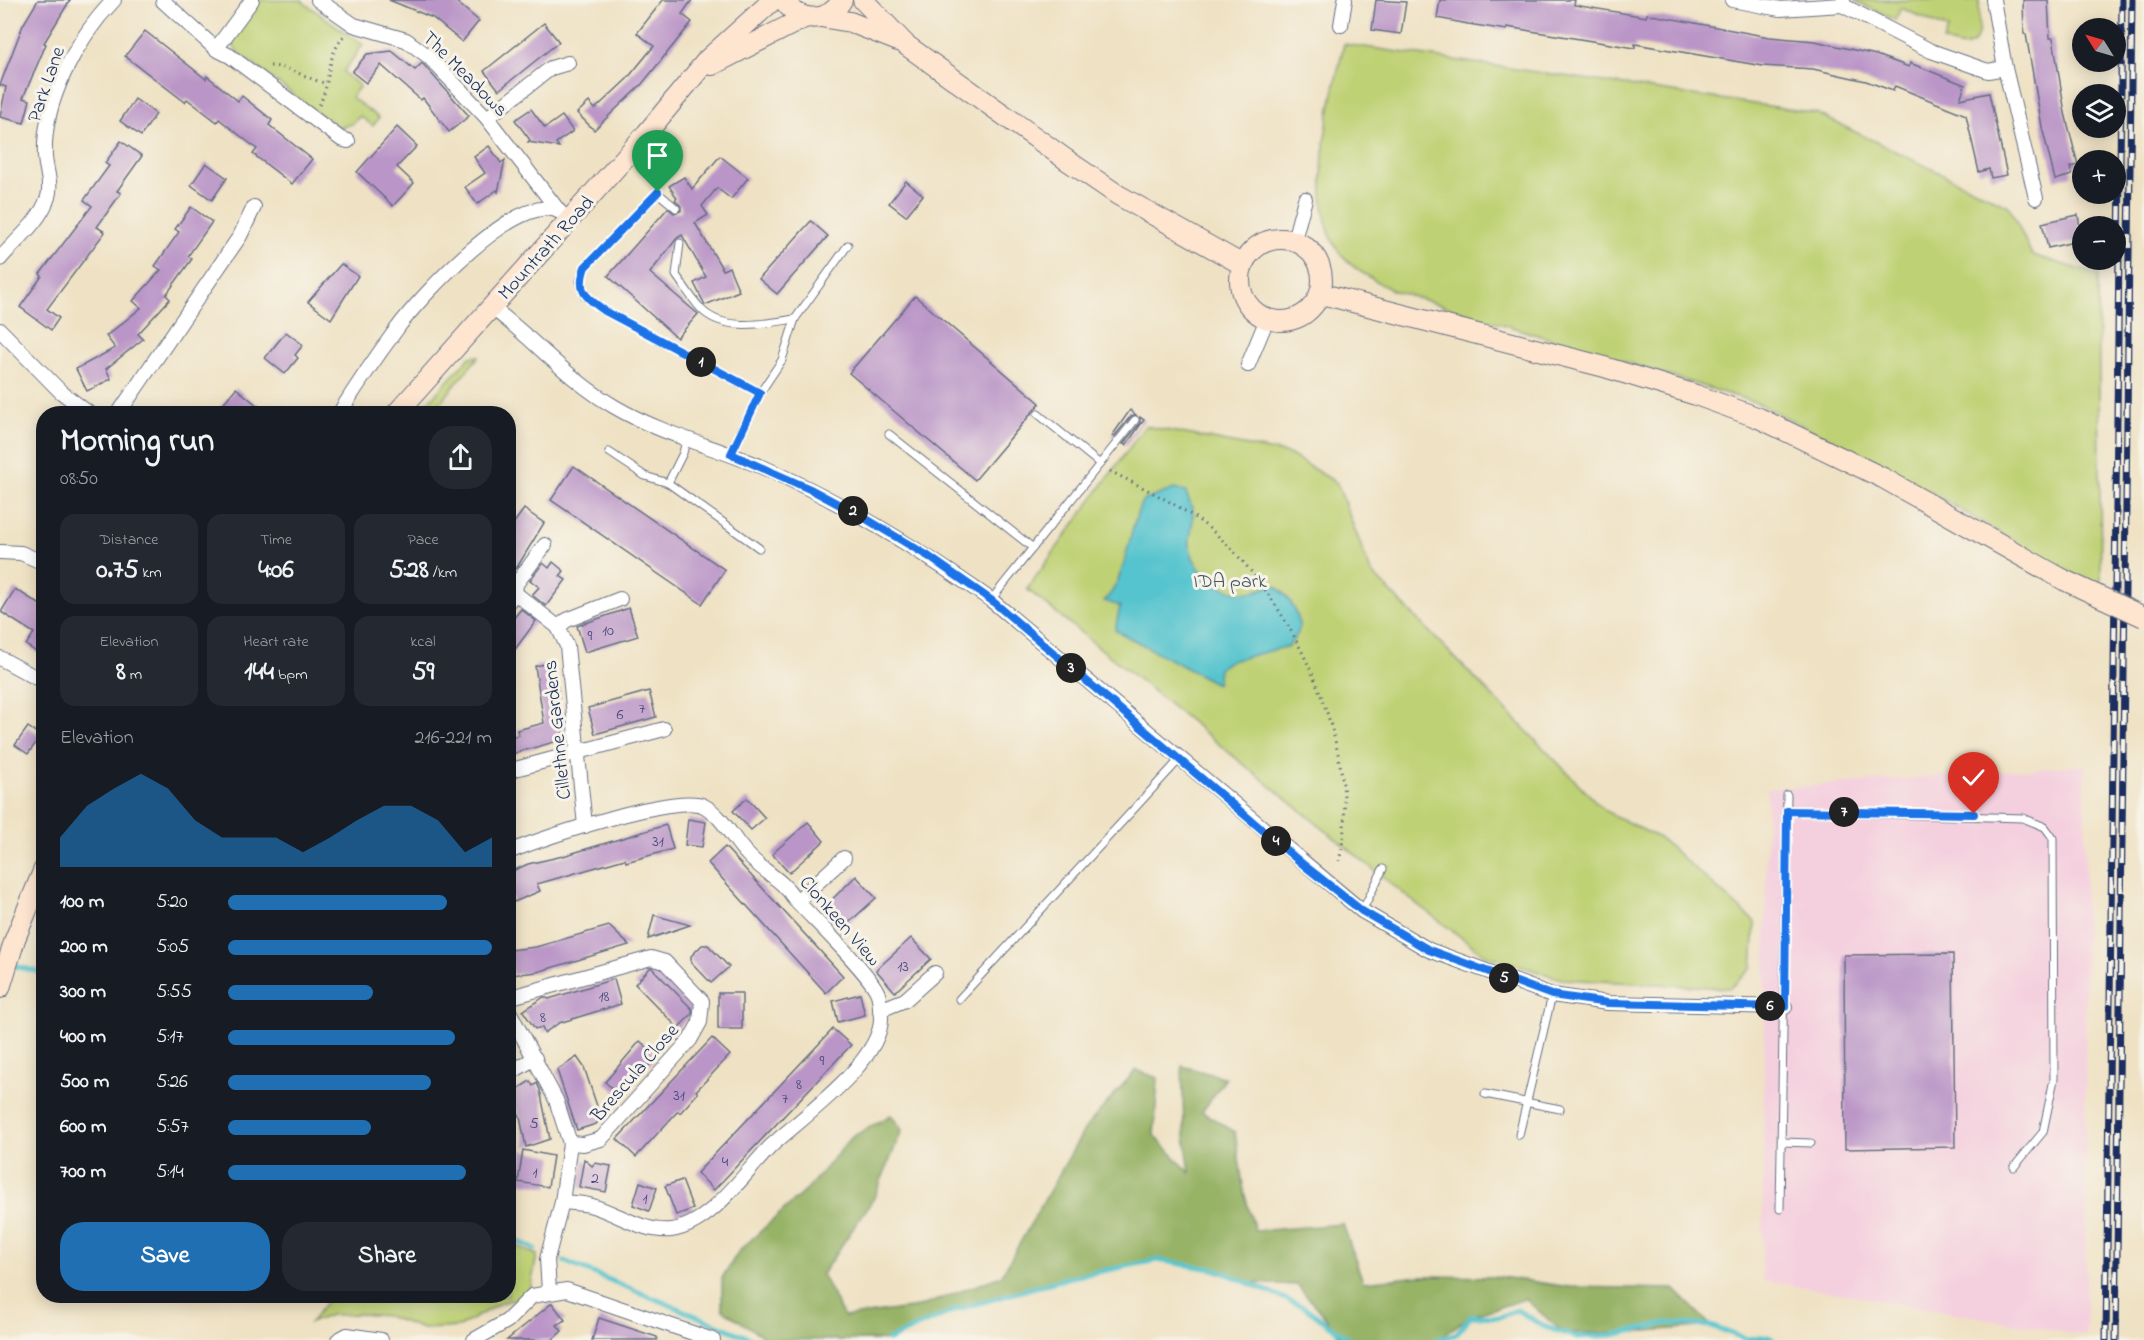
<!DOCTYPE html>
<meta charset="utf-8">
<style>
body{margin:0;font-family:"Indie Flower",sans-serif;background:#242831;color:#f1f3f6;height:100vh;display:flex;flex-direction:column;font-size:22px;white-space:nowrap}
*{box-sizing:border-box;margin:0}
p{font-size:20px;color:#9ea1a6}
.icon{flex:none;width:33px;height:33px;fill:none;stroke:currentColor;stroke-width:2;stroke-linecap:round;stroke-linejoin:round}
.map{position:relative;flex:1;overflow:hidden}
.details{position:absolute;left:36px;top:406px;width:480px;height:897px;display:flex;flex-direction:column;background:#171b24;border-radius:24px;box-shadow:0 3px 15px #0003}
.details>*{flex:none}
.needle{width:39px;rotate:307deg}
.fabs{position:absolute;left:2072px;top:18px;display:grid;gap:12px}
.fabs a{display:grid;place-items:center;width:54px;height:54px;border-radius:50%;background:#171b24;box-shadow:0 3px 15px #0003;font-size:30px}
.pin{position:absolute;display:grid;place-items:center;width:51px;height:51px;color:#fff;margin:-62px -26px;border-radius:50% 50% 50% 0;rotate:-45deg;box-shadow:0 0 6px #0007}
.pin .icon{rotate:45deg}
.km{position:absolute;width:30px;height:30px;margin:-15px;border-radius:50%;background:#222;color:#fff;font-size:16px;line-height:30px;text-align:center}
.round{display:grid;place-items:center;flex:none;width:63px;height:63px;border-radius:24px;background:#242831}
.head{display:flex;align-items:center;justify-content:space-between;height:102px;padding:0 24px}
h1{font-size:33px;font-weight:700;line-height:45px}
.stats{display:grid;grid-template-columns:repeat(3,1fr);gap:9px;height:102px;padding:6px 24px}
.stats div{display:grid;align-content:center;border-radius:15px;background:#242831;text-align:center}
.stats b{font-size:26px;font-weight:700}
.stats small{font-size:16px;font-weight:400}
.stats p{font-size:16px}
.chart{height:168px;padding:12px 24px}
.chart p{display:flex;justify-content:space-between}
.chart svg{width:100%;height:108px;margin-top:6px;fill:#1f6fb2;opacity:.7}
.action{display:flex;gap:12px;margin-top:auto;padding:12px 24px}
.action a{flex:1;height:69px;border-radius:24px;background:#1f6fb2;color:#fff;font-size:24px;font-weight:700;line-height:69px;text-align:center}
.action a+a{background:#242831;color:#f1f3f6}
ul{padding:0 24px;list-style:none;font-size:20px}
li{display:grid;grid-template-columns:96px 72px 1fr;align-items:center;height:45px}
li i{height:15px;border-radius:8px;background:#1f6fb2}
.map>svg:first-child{display:block}
.built{fill:#f4cfde}
.green{fill:#bfd174;stroke:#6d8069;stroke-width:1.5}
.forest{fill:#97b366;stroke:#597162;stroke-width:1.5}
.water{fill:#57c4ce;stroke:#397a96;stroke-width:1.5}
.lines{fill:none;stroke-linecap:round;stroke-linejoin:round}
.stream{stroke:#57c4ce;stroke-width:5}
.building{fill:#ba95c7}
.lane-casing{stroke:#656e82;stroke-width:9}
.street-casing{stroke:#656e82;stroke-width:16}
.secondary-casing{stroke:#656e82;stroke-width:22}
.path{stroke:#656e82;stroke-width:3;stroke-dasharray:1.5 4.5;stroke-linecap:butt}
.lane{stroke:#fff;stroke-width:7}
.street{stroke:#fff;stroke-width:14}
.secondary{stroke:#fde5d0;stroke-width:20}
.rail-casing{stroke:#1b2f5e;stroke-width:7}
.rail{stroke:#f7f3e8;stroke-width:4.5;stroke-dasharray:14;stroke-linecap:butt}
.secondary-bridge-casing{stroke:#656e82;stroke-width:22;stroke-linecap:butt}
.secondary-bridge{stroke:#fde5d0;stroke-width:20}
.route-casing{stroke:#fff;stroke-width:12}
.route{stroke:#1a73e8;stroke-width:8}
.labels{text-anchor:middle;stroke-width:6;stroke-linejoin:round;paint-order:stroke}
.number-label{font-size:16px;fill:#434878}
.street-label{font-size:20px;fill:#1b2f5e;stroke:#f7f3e8}
.park-label{font-size:20px;fill:#445864;stroke:#f7f3e8}
</style>
<div class="map">
<svg width="2144" height="1340" viewBox="0 0 2144 1340">
<rect width="100%" height="100%" fill="#f7f3e8"/>
<filter id="ink" filterUnits="userSpaceOnUse"><feTurbulence type="fractalNoise" baseFrequency=".0167" numOctaves="2"/><feDisplacementMap in="SourceGraphic" scale="12" xChannelSelector="R" yChannelSelector="G"/><feConvolveMatrix kernelMatrix="1 2 1 2 8 2 1 2 1" color-interpolation-filters="sRGB"/></filter>
<filter id="wash" filterUnits="userSpaceOnUse"><feTurbulence type="fractalNoise" baseFrequency=".008" numOctaves="4" result="noise"/><feDisplacementMap in="SourceGraphic" scale="24" xChannelSelector="R" yChannelSelector="G"/><feGaussianBlur stdDeviation="1.35" result="paint"/><feColorMatrix in="noise" values="0 0 0 0 0 0 0 0 0 0 0 0 0 0 0 0 0 1.4 0 .05"/><feComposite in="paint" operator="in"/></filter>
<g filter="url(#wash)">
<rect width="100%" height="100%" fill="#efe2c4"/>
<polygon class="built" points="2085,765 2086,1336 1762,1280 1767,789"/>
<g class="green">
<polygon points="258,0 303,0 303,2 363,45 343,72 360,86 351,97 379,118 373,126 360,116 352,124 338,128 238,53 230,40"/>
<path d="M 1853,0 L 1979,0 C 1979,30 1984,59 1943,41 L 1948,29 L 1901,8 L 1895,20 Z"/>
<path d="M 1344,44 L 1816,113 L 2009,206 L 2032,255 L 2098,275 L 2101,588 L 2049,562 L 1891,469 L 1757,403 L 1392,290 C 1375,280 1351,269 1339,252 C 1304,201 1331,100 1344,44 Z"/>
<polygon points="479,356 431,414 417,414 470,357"/>
<polygon points="1145,426 1289,454 1337,483 1371,572 1605,811 1661,839 1755,922 1752,968 1730,988 1562,979 1485,955 1410,899 1027,589"/>
<polygon points="509,1243 537,1255 529,1296 500,1303 459,1327 423,1329 387,1316 360,1314 330,1315 310,1323 331,1296 508,1296"/>
</g>
<polygon class="forest" points="1182,1066 1226,1078 1202,1112 1235,1132 1244,1192 1255,1231 1343,1224 1363,1282 1421,1276 1501,1277 1569,1287 1674,1289 1711,1326 1621,1333 1564,1333 1525,1299 1471,1316 1436,1340 1340,1340 1336,1330 1297,1285 1249,1283 1203,1267 1157,1260 1052,1282 955,1310 892,1340 768,1340 722,1309 722,1278 739,1251 808,1188 852,1137 891,1115 902,1130 874,1198 822,1274 844,1317 919,1307 1001,1276 1086,1127 1136,1070 1158,1078 1154,1135 1190,1173 1184,1128"/>
<path class="water" d="M 1174,489 L 1186,492 C 1188,499 1193,507 1193,514 C 1194,527 1186,541 1192,555 C 1205,587 1243,603 1272,584 C 1286,591 1303,616 1298,633 C 1296,637 1291,642 1289,646 L 1227,662 L 1219,669 L 1217,684 L 1115,630 L 1120,606 L 1104,601 C 1127,580 1128,530 1142,501 Z"/>
<g class="lines">
<g class="stream">
<polyline points="10,965 44,973"/>
<polyline points="508,1237 535,1249"/>
<polyline points="564,1261 754,1340"/>
<polyline points="888,1340 955,1310 1067,1278 1157,1260 1218,1270 1304,1307 1350,1340"/>
<polyline points="1435,1340 1456,1334 1471,1316 1499,1317 1517,1310 1545,1327 1577,1337 1612,1335 1667,1323 1711,1326 1746,1339 1769,1337 1773,1340"/>
</g>
</g>
<g id="blocks">
<g class="building">
<polygon points="38,0 70,0 44,43 46,44 23,98 30,100 24,123 0,117 6,87 0,85 23,25"/>
<polygon points="389,0 454,0 479,21 462,42 433,18"/>
<polygon points="663,0 692,0 682,14 692,22 642,84 594,130 577,113 589,102 595,109 627,79 654,46 637,33"/>
<polygon points="1376,0 1406,2 1401,34 1372,30"/>
<polygon points="1440,0 1575,0 1574,5 1646,17 1647,14 1769,37 1815,41 1876,55 1909,67 1910,63 1965,85 1960,99 1989,93 2007,175 1991,178 1989,169 1979,172 1966,115 1895,86 1893,91 1866,81 1813,69 1763,66 1635,44 1635,48 1507,27 1507,30 1468,24 1437,18"/>
<polygon points="2023,0 2048,0 2050,38 2053,38 2065,113 2078,165 2070,167 2072,175 2055,180 2042,127 2026,34 2024,34"/>
<polygon points="544,23 559,42 499,90 484,71"/>
<polygon points="145,31 206,79 207,76 238,101 242,96 272,120 269,125 312,159 292,184 253,154 257,149 219,119 217,122 187,99 185,102 125,56"/>
<polygon points="392,51 415,70 422,63 469,116 449,132 423,98 421,100 381,65 366,83 352,72 367,54"/>
<polygon points="135,99 156,114 141,136 120,121"/>
<polygon points="531,109 545,128 562,116 573,131 556,143 559,147 528,142 530,140 515,120"/>
<polygon points="397,127 417,146 397,167 414,183 393,206 357,172"/>
<polygon points="121,141 142,156 117,191 121,193 97,227 105,232 47,309 59,318 51,330 20,307 42,276 40,274 92,206 84,200 109,166 105,163"/>
<polygon points="489,146 501,163 505,160 498,192 497,190 477,204 465,187 485,173 474,157"/>
<polygon points="720,156 748,178 731,199 717,188 702,206 708,215 695,223 723,270 729,267 739,291 705,305 694,283 706,277 682,235 677,238 650,273 698,314 677,338 608,276 668,208 674,213 681,211 681,206 675,200 677,198 669,186 684,177 692,189"/>
<polygon points="206,163 227,178 212,200 191,185"/>
<polygon points="906,181 923,195 906,216 889,203"/>
<polygon points="191,207 212,222 188,256 192,259 166,295 170,299 138,334 143,339 106,369 111,379 87,391 76,369 115,348 106,336 141,308 133,301 161,270 155,266 179,232 175,229"/>
<polygon points="2078,215 2082,240 2048,248 2042,223"/>
<polygon points="811,221 828,236 777,294 759,279"/>
<polygon points="341,264 358,276 331,319 308,302"/>
<polygon points="915,296 1040,403 975,480 849,373"/>
<polygon points="286,332 303,345 295,355 298,358 285,374 265,358"/>
<polygon points="236,388 258,406 252,414 231,414 221,406"/>
<polygon points="1130,410 1136,415 1131,416 1114,437 1112,436"/>
<polygon points="1140,417 1144,420 1126,445 1123,444 1140,423"/>
<polygon points="574,466 725,570 702,604 551,500"/>
<polygon points="524,509 544,523 516,569 508,564 508,531"/>
<polygon points="553,562 564,571 560,576 566,580 546,606 532,595 539,587 530,580 543,563 549,568"/>
<polygon points="15,589 44,607 44,644 38,653 26,645 34,633 1,612"/>
<polygon points="629,608 638,636 585,652 577,626"/>
<polygon points="521,609 536,621 508,659 508,625"/>
<polygon points="545,664 547,672 555,671 559,697 554,697 565,739 508,755 508,738 519,735 517,730 544,723 535,666"/>
<polygon points="649,691 656,717 595,734 588,708"/>
<polygon points="28,727 41,736 28,754 15,745"/>
<polygon points="747,798 765,818 751,830 733,811"/>
<polygon points="688,819 706,822 702,847 685,845"/>
<polygon points="808,822 824,841 789,873 772,854"/>
<polygon points="666,825 673,849 626,862 625,859 537,884 540,891 514,902 508,889 508,873 528,864 563,856"/>
<polygon points="725,847 843,976 826,993 708,863"/>
<polygon points="856,876 876,898 843,928 845,935 821,910"/>
<polygon points="654,915 690,925 648,939"/>
<polygon points="609,926 629,945 537,972 512,975 510,950 536,947"/>
<polygon points="911,938 931,959 895,992 876,970"/>
<polygon points="702,945 708,945 729,967 711,983 691,962 691,956"/>
<polygon points="1953,954 1955,1147 1845,1149 1844,955"/>
<polygon points="651,967 692,1009 692,1014 678,1028 635,984"/>
<polygon points="614,979 621,1004 559,1023 544,1033 542,1027 535,1029 523,1011 544,997 549,999"/>
<rect x="718" y="993" width="24" height="36"/>
<polygon points="860,994 865,1015 838,1022 833,1001"/>
<polygon points="833,1029 851,1045 714,1190 697,1173"/>
<polygon points="712,1038 730,1055 696,1091 698,1093 680,1113 678,1111 636,1157 617,1139"/>
<polygon points="640,1041 657,1056 621,1096 605,1082"/>
<polygon points="577,1057 584,1067 601,1118 596,1124 577,1130 557,1070"/>
<polygon points="530,1081 533,1086 537,1083 540,1090 550,1139 526,1147 520,1117 508,1095"/>
<polygon points="523,1150 553,1156 548,1187 518,1182"/>
<polygon points="584,1159 592,1166 595,1163 611,1166 606,1192 579,1187"/>
<polygon points="682,1180 693,1209 676,1215 665,1186"/>
<polygon points="640,1182 657,1188 649,1211 633,1205"/>
<polygon points="552,1303 565,1320 557,1325 562,1331 552,1340 507,1340"/>
<polygon points="599,1318 657,1337 657,1340 592,1340"/>
</g>
</g>
</g>
<g filter="url(#ink)">
<use href="#blocks" fill-opacity="0" stroke="#656e82" stroke-width="1.5"/>
<g class="lines">
<g class="lane-casing">
<g id="lane">
<polyline points="676,208 658,193 585,267 580,281 585,296 605,311 760,393 731,454"/>
<path d="M 680,243 L 676,275 C 684,286 692,299 701,309 C 724,333 767,323 795,319"/>
<polyline points="760,393 782,360 795,319 848,245"/>
<polyline points="1038,414 1100,464"/>
<polyline points="889,434 1033,548"/>
<polyline points="609,452 645,476 668,483 759,548"/>
<polyline points="668,483 683,453 686,440"/>
<polyline points="991,600 1135,420"/>
<polyline points="1787,811 2023,818 2045,827 2053,838 2054,1079 2043,1132 2014,1167"/>
<polyline points="1362,911 1383,869"/>
<polyline points="959,999 1179,760"/>
<polyline points="1485,1094 1560,1109"/>
<polyline points="1519,1135 1552,995"/>
<polyline points="1782,1142 1811,1143"/>
<polyline points="1780,1209 1787,795"/>
</g>
</g>
<g class="street-casing">
<g id="street">
<polyline points="318,0 354,25 406,40 428,56 487,118 558,210"/>
<polyline points="1732,0 1780,9 1842,5 1843,0"/>
<polyline points="163,1 216,49 252,0"/>
<polyline points="1842,5 1931,51 1988,71 2005,68 1993,0"/>
<polyline points="1341,25 1345,0"/>
<polyline points="216,49 230,56 341,139 348,141"/>
<polyline points="2005,68 2036,198"/>
<polyline points="487,118 551,68 568,63"/>
<polyline points="1294,240 1305,199"/>
<path d="M 0,259 C 16,240 40,222 48,197 C 52,183 46,171 45,157 C 42,102 77,38 114,0"/>
<path d="M 491,307 C 534,339 568,380 615,407 C 663,435 716,447 767,469 C 847,504 920,550 991,600 L 1362,911 L 1429,950 L 1552,995 L 1608,1003 L 1785,1007"/>
<polyline points="0,330 61,392 90,414"/>
<polyline points="1248,365 1267,319"/>
<polyline points="118,414 240,236 254,207"/>
<path d="M 339,414 C 357,385 376,357 396,330 C 418,299 519,188 560,212"/>
<polyline points="0,552 21,553 44,563"/>
<polyline points="515,593 516,584 545,545"/>
<polyline points="508,602 515,593 558,627 567,646 585,826"/>
<polyline points="558,627 567,620 620,599"/>
<polyline points="0,658 44,682"/>
<polyline points="508,771 664,729"/>
<path d="M 508,852 C 541,839 677,792 704,806 C 723,816 733,840 747,854 C 762,871 782,879 794,898 C 811,917 871,974 878,994 C 880,1000 880,1010 881,1017 C 883,1061 801,1118 771,1146 C 744,1173 711,1225 671,1230 C 643,1233 616,1212 589,1205 C 580,1203 571,1203 562,1202"/>
<polyline points="797,901 844,858"/>
<polyline points="508,998 651,958 665,962 702,1001 700,1022 690,1040 601,1139 583,1144 570,1143"/>
<polyline points="508,1009 556,1100 570,1143 562,1202 547,1259 549,1291"/>
<polyline points="880,1010 905,1000 935,973"/>
<polyline points="508,1074 535,1058"/>
<polyline points="338,1340 347,1335 381,1340"/>
<polyline points="474,1340 507,1321 532,1296 567,1290 713,1340"/>
</g>
</g>
<g class="secondary-casing">
<g id="secondary">
<path d="M 784,0 C 798,23 828,24 842,0"/>
<polyline points="863,0 906,45 1071,163 1118,195 1243,265"/>
<polyline points="821,17 850,22 898,41"/>
<polyline points="712,65 806,17"/>
<circle cx="1281" cy="280" r="41"/>
<polyline points="1322,294 1601,366 1696,395 1759,418 1883,478 2064,580"/>
<polyline points="396,414 646,134 707,60 773,0"/>
<polyline points="0,988 15,939 44,869"/>
</g>
</g>
<g class="path">
<path d="M 270,66 C 289,66 307,79 325,83"/>
<path d="M 319,105 C 332,82 324,60 344,36"/>
<path d="M 1110,471 C 1147,490 1188,508 1219,537 C 1295,606 1365,757 1339,861"/>
</g>
<use href="#lane" class="lane"/>
<use href="#street" class="street"/>
<use href="#secondary" class="secondary"/>
<g class="rail-casing">
<g id="rail">
<polyline points="2106,1340 2122,0"/>
<polyline points="2116,1340 2132,0"/>
</g>
</g>
<use href="#rail" class="rail"/>
<g class="secondary-bridge-casing">
<polyline id="secondary-bridge" points="2064,580 2144,617"/>
</g>
<use href="#secondary-bridge" class="secondary-bridge"/>
</g>
</g>
<g class="lines" filter="url(#ink)">
<g class="route-casing">
<path id="route" d="M 658,192 L 585,267 C 576,292 586,297 605,311 L 760,393 L 731,454 L 812,490 L 868,520 L 928,556 L 991,600 L 1305,866 L 1362,911 L 1429,950 L 1552,995 L 1608,1003 L 1785,1007 L 1787,811 L 1974,814"/>
</g>
<use href="#route" class="route"/>
</g>
<g class="labels">
<g class="number-label">
<text x="608" y="635">10</text>
<text x="590" y="640">9</text>
<text x="642" y="713">7</text>
<text x="620" y="719">6</text>
<text x="658" y="846">31</text>
<text x="903" y="971">13</text>
<text x="604" y="1001">18</text>
<text x="543" y="1022">8</text>
<text x="822" y="1065">9</text>
<text x="799" y="1089">8</text>
<text x="679" y="1100">31</text>
<text x="785" y="1103">7</text>
<text x="534" y="1128">5</text>
<text x="725" y="1166">4</text>
<text x="535" y="1177">1</text>
<text x="595" y="1183">2</text>
<text x="645" y="1203">1</text>
</g>
<g class="street-label">
<text transform="translate(466 73) rotate(45)" y="7">The Meadows</text>
<text transform="translate(45 84) rotate(-71)" y="7">Park Lane</text>
<text transform="translate(545 247) rotate(-48)" y="7">Mountrath Road</text>
<text transform="translate(556 730) rotate(-96)" y="7">Cillethne Gardens</text>
<text transform="translate(841 920) rotate(49)" y="7">Clonkeen View</text>
<text transform="translate(634 1072) rotate(-49)" y="7">Brescula Close</text>
</g>
<g class="park-label">
<text x="1230" y="587">IDA park</text>
</g>
</g>
</svg>
<div class="fabs">
<a><svg class="needle" viewBox="-14 -14 28 28"><path d="M0-13l5 13h-10z" fill="#e53935"/><path d="M0 13l5-13h-10z" fill="#9ea1a6"/></svg></a>
<a><svg class="icon" aria-label="layers" viewBox="0 0 24 24"><path d="M12 4l9 5-9 5-9-5zM3 14l9 5 9-5"/></svg></a>
<a>+</a>
<a>−</a>
</div>
<div class="pin" style="left:658px;top:192px;background:#1e9e55"><svg class="icon" aria-label="arrive" viewBox="0 0 24 24"><path d="M6 21V4h12l-3 4 3 4H6"/></svg></div>
<div class="pin" style="left:1974px;top:814px;background:#d93025"><svg class="icon" aria-label="check" viewBox="0 0 24 24"><path d="M5 12l5 5 9-10"/></svg></div>
<b class="km" style="left:701px;top:362px">1</b>
<b class="km" style="left:853px;top:511px">2</b>
<b class="km" style="left:1071px;top:668px">3</b>
<b class="km" style="left:1276px;top:841px">4</b>
<b class="km" style="left:1504px;top:978px">5</b>
<b class="km" style="left:1770px;top:1006px">6</b>
<b class="km" style="left:1844px;top:812px">7</b>
<section class="details">
<div class="head"><div><h1>Morning run</h1><p>08:50</p></div><a class="round"><svg class="icon" aria-label="share" viewBox="0 0 24 24"><path d="M12 15V3M7 8l5-5 5 5M5 13v7h14v-7"/></svg></a></div>
<div class="stats">
<div><p>Distance</p><b>0.75<small> km</small></b></div>
<div><p>Time</p><b>4:06</b></div>
<div><p>Pace</p><b>5:28<small> /km</small></b></div>
</div>
<div class="stats">
<div><p>Elevation</p><b>8<small> m</small></b></div>
<div><p>Heart rate</p><b>144<small> bpm</small></b></div>
<div><p>kcal</p><b>59</b></div>
</div>
<div class="chart"><p><span>Elevation</span>216–221 m</p>
<svg viewBox="0 0 160 44" preserveAspectRatio="none"><path d="M0 44V32L10 19L20 12L30 6L40 12L50 25L60 32L70 32L80 32L90 38L100 32L110 25L120 19L130 19L140 25L150 38L160 32V44z"/></svg>
</div>
<ul>
<li><b>100 m</b>5:20<i style="width:83%"></i></li>
<li><b>200 m</b>5:05<i style="width:100%"></i></li>
<li><b>300 m</b>5:55<i style="width:55%"></i></li>
<li><b>400 m</b>5:17<i style="width:86%"></i></li>
<li><b>500 m</b>5:26<i style="width:77%"></i></li>
<li><b>600 m</b>5:57<i style="width:54%"></i></li>
<li><b>700 m</b>5:14<i style="width:90%"></i></li>
</ul>
<div class="action"><a>Save</a><a>Share</a></div>
</section>
</div>
